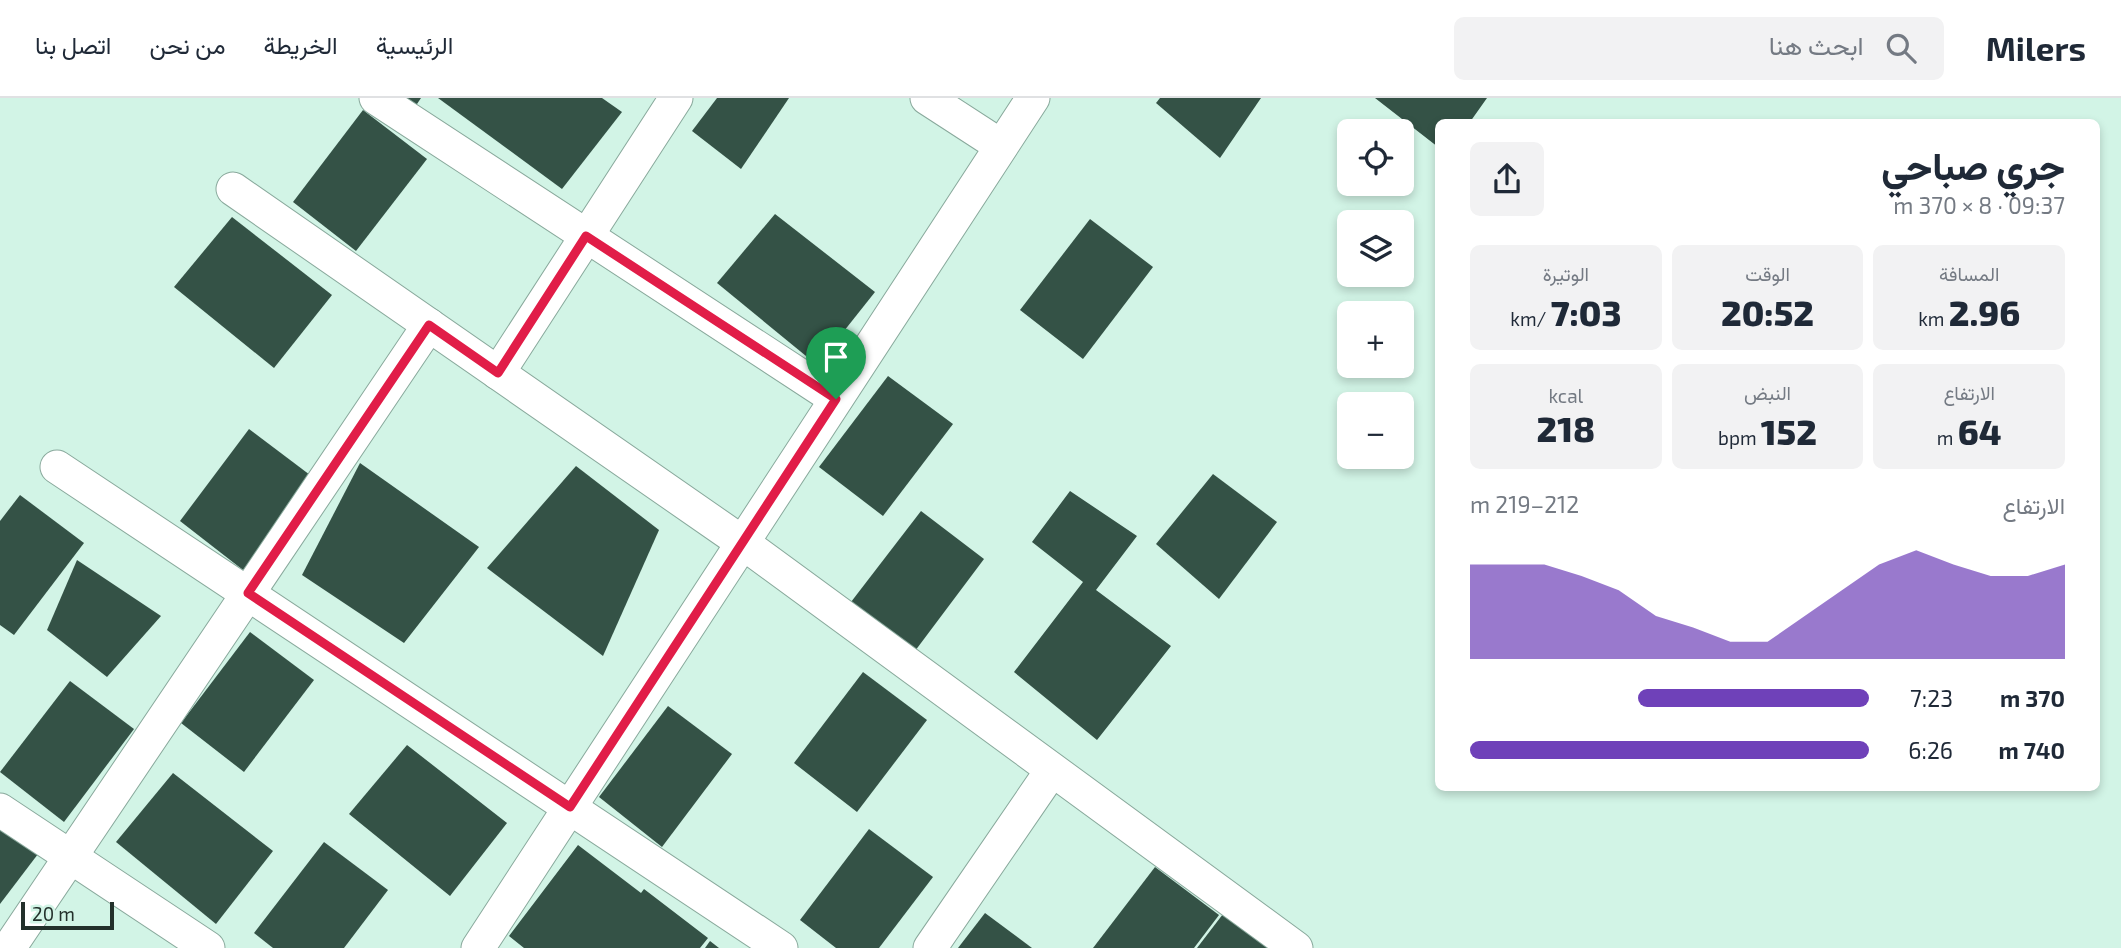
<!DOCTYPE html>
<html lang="ar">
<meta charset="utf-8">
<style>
body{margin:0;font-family:"Exo 2",Vazirmatn,sans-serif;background:#f2f2f3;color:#1f2937;direction:rtl;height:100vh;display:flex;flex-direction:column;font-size:26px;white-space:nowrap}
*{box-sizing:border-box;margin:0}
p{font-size:23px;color:#747a83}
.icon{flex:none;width:38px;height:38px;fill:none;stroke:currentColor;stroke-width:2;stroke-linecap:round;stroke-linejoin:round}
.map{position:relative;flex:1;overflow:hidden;direction:ltr}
.side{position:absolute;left:1435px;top:21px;width:665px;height:672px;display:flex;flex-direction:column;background:#fff;border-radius:10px;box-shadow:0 4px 10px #0003;direction:rtl}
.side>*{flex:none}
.controls{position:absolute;left:1337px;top:21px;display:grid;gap:14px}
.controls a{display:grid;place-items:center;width:77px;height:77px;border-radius:10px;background:#fff;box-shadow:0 4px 10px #0003;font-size:35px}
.scale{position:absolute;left:21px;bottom:18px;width:93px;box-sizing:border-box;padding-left:7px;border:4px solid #23302b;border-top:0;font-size:19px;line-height:24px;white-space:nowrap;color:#23302b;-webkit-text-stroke:5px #d2f4e6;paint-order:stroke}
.pin{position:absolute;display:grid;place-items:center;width:60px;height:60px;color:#fff;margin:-72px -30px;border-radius:50% 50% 50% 0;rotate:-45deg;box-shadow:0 0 7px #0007}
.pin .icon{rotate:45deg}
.round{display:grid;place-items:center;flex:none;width:74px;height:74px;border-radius:10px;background:#f2f2f3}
.headline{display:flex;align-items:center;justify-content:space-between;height:119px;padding:0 35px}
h1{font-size:38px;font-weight:800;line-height:52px}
.stats{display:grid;grid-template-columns:repeat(3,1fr);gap:10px;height:119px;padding:7px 35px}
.stats div{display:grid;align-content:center;border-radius:10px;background:#f2f2f3;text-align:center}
.stats b{font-size:35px;font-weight:800}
.stats small{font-size:19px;font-weight:400}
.stats p{font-size:19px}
.chart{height:196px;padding:14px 35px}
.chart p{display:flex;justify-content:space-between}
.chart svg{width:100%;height:126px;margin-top:7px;fill:#6f41b9;opacity:.7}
ul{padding:0 35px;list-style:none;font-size:23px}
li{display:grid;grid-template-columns:112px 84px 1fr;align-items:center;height:52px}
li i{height:18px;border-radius:9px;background:#6f41b9}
header{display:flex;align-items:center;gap:42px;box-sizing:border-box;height:98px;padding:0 35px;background:#fff;border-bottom:2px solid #e0e1e3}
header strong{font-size:33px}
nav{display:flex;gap:38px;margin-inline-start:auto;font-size:24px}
.search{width:490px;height:63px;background:#f2f2f3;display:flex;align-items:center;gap:18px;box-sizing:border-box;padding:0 24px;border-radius:10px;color:#747a83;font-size:26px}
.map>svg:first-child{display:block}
.building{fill:#345246}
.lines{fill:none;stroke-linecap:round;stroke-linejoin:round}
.minor-casing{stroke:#89a99c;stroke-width:35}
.minor{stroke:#fff;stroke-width:33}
.route-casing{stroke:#fff;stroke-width:14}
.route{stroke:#e11d48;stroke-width:9}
</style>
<header>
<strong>Milers</strong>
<div class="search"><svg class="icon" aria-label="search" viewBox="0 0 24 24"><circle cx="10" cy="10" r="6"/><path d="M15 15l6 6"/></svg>ابحث هنا</div>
<nav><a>الرئيسية</a><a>الخريطة</a><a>من نحن</a><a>اتصل بنا</a></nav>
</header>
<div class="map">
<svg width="2121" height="850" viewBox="0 0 2121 850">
<rect width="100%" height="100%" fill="#d2f4e6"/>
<g class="building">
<polygon points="403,0 421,0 415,9"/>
<polygon points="438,0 602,0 622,14 562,91"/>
<polygon points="717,0 789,0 741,71 692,33"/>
<polygon points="1160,0 1261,0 1220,60 1156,5"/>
<polygon points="1375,0 1487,0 1470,24 1438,24 1438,49"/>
<polygon points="363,12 427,61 356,153 293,104"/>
<polygon points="775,116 875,194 817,267 717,185"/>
<polygon points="232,119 332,197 274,270 174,189"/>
<polygon points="1090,121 1153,169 1083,261 1020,212"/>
<polygon points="888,278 953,326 883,418 819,369"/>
<polygon points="249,331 314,380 243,472 180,423"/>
<polygon points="360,365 479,449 404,545 302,477"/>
<polygon points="576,368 659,432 603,558 487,470"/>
<polygon points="1213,376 1277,424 1219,501 1156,446"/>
<polygon points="1070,393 1137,438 1096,492 1171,548 1097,642 1014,574 1083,484 1032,444"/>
<polygon points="20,397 84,445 14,537 0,527 0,423"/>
<polygon points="921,413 984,461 915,553 851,504"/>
<polygon points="77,462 161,518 107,579 47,532"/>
<polygon points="250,534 314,582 244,674 181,625"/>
<polygon points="863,574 927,622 857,714 794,665"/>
<polygon points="70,583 134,631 64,724 0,674"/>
<polygon points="668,608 732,656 662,749 599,699"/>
<polygon points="407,647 507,725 450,798 349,716"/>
<polygon points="173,675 273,753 216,826 116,744"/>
<polygon points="0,727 38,756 0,806"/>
<polygon points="869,731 933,779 879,850 836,850 800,822"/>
<polygon points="324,744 388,792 344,850 273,850 254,835"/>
<polygon points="578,747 641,795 644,791 708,840 700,850 524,850 509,838"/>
<polygon points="1155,769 1219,817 1194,850 1093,850"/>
<polygon points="985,815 1032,850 958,850"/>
<polygon points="1223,816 1268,850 1197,850"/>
<polygon points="710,843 719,850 705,850"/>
</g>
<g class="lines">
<g class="minor-casing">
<g id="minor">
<polyline points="376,0 836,301"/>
<polyline points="927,0 1001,48"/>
<polyline points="233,91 743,445 1296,850"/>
<polyline points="498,275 676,0"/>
<polyline points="57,369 781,850"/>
<polyline points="0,712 208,850"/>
<polyline points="9,850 429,227"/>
<polyline points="478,850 1033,0"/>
<polyline points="930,850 1052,672"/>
</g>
</g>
<use href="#minor" class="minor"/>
</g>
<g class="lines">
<g class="route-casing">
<polygon id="route" points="586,138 836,301 570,709 248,495 429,227 498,275"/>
</g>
<use href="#route" class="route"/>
</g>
</svg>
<div class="controls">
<a><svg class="icon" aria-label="locate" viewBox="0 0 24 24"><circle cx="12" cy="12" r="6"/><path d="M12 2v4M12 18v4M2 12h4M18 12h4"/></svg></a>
<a><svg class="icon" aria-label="layers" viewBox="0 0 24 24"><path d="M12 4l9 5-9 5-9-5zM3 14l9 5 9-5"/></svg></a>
<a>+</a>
<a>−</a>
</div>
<div class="scale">20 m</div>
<div class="pin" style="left:836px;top:301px;background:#1e9e55"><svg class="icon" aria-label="arrive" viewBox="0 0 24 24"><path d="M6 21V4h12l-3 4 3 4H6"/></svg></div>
<section class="side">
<div class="headline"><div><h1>جري صباحي</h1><p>09:37 · 8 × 370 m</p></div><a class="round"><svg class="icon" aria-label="share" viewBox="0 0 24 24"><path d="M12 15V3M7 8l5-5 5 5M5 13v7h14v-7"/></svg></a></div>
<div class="stats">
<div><p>المسافة</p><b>2.96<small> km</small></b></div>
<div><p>الوقت</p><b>20:52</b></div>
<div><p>الوتيرة</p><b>7:03<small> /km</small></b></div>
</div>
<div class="stats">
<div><p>الارتفاع</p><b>64<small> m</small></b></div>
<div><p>النبض</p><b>152<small> bpm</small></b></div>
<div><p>kcal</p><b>218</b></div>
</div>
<div class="chart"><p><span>الارتفاع</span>212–219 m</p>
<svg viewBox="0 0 160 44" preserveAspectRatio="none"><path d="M0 44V11L10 11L20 11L30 15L40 20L50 29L60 33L70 38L80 38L90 29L100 20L110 11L120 6L130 11L140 15L150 15L160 11V44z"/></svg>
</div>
<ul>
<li><b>370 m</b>7:23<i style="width:58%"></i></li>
<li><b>740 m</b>6:26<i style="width:100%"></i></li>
</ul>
</section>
</div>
